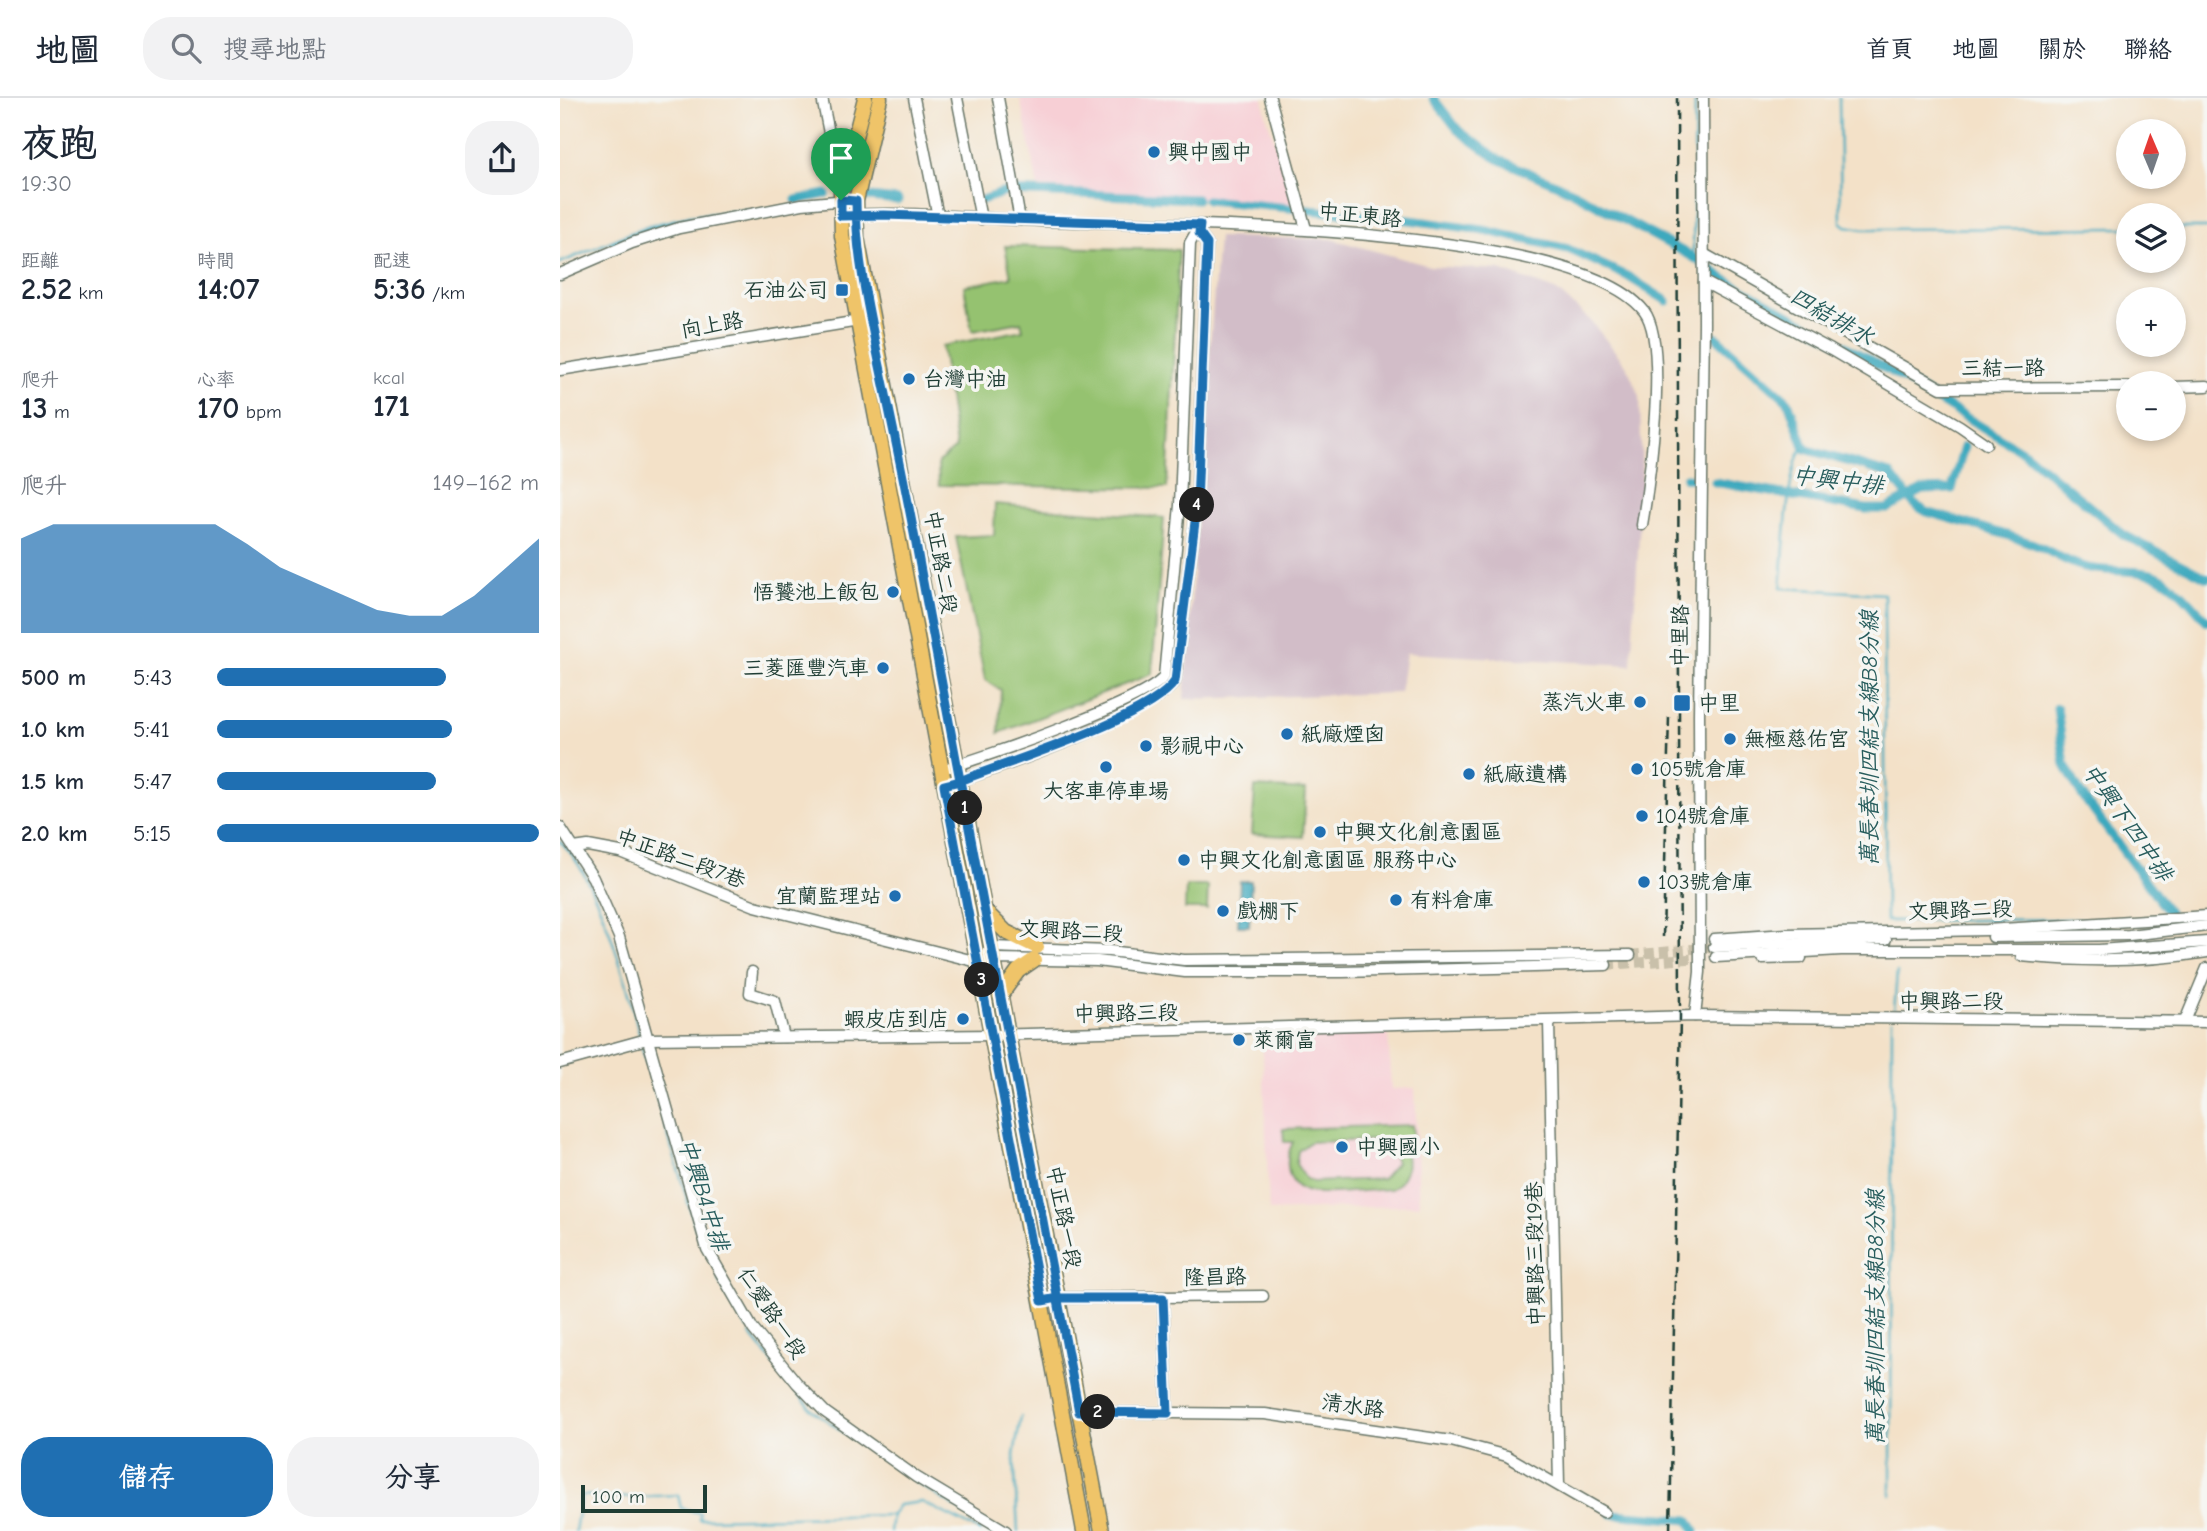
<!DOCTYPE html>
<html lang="zh-TW">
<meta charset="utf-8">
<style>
body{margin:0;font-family:"Comic Neue","LXGW WenKai TC",sans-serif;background:#f2f2f3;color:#1f2937;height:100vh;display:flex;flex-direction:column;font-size:26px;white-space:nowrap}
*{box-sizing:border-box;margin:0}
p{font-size:23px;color:#747a83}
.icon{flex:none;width:38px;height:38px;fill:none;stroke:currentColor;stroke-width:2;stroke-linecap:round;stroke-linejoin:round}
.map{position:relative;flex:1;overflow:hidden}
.side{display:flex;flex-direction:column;background:#fff;width:560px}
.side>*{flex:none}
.needle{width:46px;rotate:358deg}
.buttons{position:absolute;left:1556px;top:21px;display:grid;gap:14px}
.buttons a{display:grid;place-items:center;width:70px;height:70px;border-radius:50%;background:#fff;box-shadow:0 4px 10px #0003;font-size:35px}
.scale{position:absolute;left:21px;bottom:18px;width:126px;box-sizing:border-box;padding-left:7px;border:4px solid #1f3d34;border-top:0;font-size:19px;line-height:24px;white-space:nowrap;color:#1f3d34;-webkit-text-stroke:5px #f6f6f2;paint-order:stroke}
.pin{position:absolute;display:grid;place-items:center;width:60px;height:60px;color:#fff;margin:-72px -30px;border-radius:50% 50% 50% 0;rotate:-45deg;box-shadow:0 0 7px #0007}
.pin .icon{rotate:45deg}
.km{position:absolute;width:35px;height:35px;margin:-18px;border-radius:50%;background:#222;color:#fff;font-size:19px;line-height:35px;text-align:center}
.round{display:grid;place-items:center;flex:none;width:74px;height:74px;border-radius:28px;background:#f2f2f3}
.head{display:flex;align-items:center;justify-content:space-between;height:119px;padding:0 21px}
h1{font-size:38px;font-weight:800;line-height:52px}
.metrics{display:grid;grid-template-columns:repeat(3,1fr);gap:10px;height:119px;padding:7px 21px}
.metrics div{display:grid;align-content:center}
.metrics b{font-size:30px;font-weight:800}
.metrics small{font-size:19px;font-weight:400}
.metrics p{font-size:19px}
.chart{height:196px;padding:14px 21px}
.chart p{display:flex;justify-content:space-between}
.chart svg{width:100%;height:126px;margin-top:7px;fill:#1f6fb2;opacity:.7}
.cta{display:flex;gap:14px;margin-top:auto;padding:14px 21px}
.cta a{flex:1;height:80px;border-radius:28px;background:#1f6fb2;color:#fff;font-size:28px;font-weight:800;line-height:80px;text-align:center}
.cta a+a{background:#f2f2f3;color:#1f2937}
ul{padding:0 21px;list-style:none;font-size:23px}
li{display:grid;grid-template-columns:112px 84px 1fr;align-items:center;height:52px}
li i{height:18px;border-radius:9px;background:#1f6fb2}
header{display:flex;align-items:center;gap:42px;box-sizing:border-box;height:98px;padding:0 35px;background:#fff;border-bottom:2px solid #e0e1e3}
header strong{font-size:33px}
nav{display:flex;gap:38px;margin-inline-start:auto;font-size:24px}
.search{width:490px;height:63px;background:#f2f2f3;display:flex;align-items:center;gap:18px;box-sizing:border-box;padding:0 24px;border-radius:28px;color:#747a83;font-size:26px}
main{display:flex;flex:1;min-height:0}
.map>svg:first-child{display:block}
.built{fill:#f7cfd5}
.industrial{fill:#d2bdc8}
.green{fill:#95c270;stroke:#5a8052;stroke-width:2;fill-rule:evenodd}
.water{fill:#3ea9be;stroke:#2e7379;stroke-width:2}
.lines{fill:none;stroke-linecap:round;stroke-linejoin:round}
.stream{stroke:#3ea9be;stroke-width:2.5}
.canal{stroke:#3ea9be;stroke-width:9}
.minor-tunnel{stroke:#c9c0aa;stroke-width:10;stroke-dasharray:10 5;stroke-linecap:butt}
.minor-casing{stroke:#697668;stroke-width:13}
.major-casing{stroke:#697668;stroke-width:17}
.minor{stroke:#fff;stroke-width:10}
.major{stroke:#efc469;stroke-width:14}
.rail{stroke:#1f3d34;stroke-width:2.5;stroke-dasharray:10 5;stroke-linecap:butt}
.route-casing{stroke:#fff;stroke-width:14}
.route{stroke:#1f6fb2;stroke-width:9}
.poi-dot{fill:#1f6fb2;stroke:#f6f6f2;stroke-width:2.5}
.labels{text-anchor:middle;stroke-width:7;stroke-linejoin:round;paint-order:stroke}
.poi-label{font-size:21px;fill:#1f3d34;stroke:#f6f6f2;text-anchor:start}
.street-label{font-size:21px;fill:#1f3d34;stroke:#f6f6f2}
.water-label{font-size:23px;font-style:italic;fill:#285d5d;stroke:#f6f6f2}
</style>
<header>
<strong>地圖</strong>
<div class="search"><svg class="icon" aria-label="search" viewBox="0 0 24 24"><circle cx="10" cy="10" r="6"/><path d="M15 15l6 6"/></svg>搜尋地點</div>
<nav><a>首頁</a><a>地圖</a><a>關於</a><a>聯絡</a></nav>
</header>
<main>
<section class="side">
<div class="head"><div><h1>夜跑</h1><p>19:30</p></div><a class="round"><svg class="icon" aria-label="share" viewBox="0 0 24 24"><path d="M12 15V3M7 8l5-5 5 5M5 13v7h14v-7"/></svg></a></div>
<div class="metrics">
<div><p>距離</p><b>2.52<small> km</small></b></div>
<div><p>時間</p><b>14:07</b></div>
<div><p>配速</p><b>5:36<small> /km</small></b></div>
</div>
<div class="metrics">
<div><p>爬升</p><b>13<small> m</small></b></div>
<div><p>心率</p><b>170<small> bpm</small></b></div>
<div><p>kcal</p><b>171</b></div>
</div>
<div class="chart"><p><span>爬升</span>149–162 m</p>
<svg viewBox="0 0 160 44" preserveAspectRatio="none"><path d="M0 44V11L10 6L20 6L30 6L40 6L50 6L60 6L70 13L80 21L90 26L100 31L110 36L120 38L130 38L140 31L150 21L160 11V44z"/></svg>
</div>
<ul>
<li><b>500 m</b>5:43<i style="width:71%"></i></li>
<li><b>1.0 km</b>5:41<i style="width:73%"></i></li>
<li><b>1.5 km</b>5:47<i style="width:68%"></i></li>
<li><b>2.0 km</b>5:15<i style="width:100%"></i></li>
</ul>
<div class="cta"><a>儲存</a><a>分享</a></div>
</section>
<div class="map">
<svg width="1647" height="1433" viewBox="0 0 1647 1433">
<rect width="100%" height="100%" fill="#f6f6f2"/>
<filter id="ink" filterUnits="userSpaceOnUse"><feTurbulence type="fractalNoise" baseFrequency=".0143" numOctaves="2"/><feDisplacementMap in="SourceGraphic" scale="14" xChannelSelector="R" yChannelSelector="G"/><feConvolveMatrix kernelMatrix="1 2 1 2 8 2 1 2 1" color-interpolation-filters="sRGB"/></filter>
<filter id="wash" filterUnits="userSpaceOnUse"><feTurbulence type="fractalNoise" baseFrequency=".00686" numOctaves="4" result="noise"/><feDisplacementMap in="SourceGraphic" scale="28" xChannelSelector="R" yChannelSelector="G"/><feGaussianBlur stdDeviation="1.57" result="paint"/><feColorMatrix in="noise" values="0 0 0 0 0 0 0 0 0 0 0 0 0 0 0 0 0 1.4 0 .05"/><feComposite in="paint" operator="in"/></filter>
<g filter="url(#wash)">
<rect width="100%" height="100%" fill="#f3e1c8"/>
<g class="built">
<polygon points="460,0 703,0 706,18 736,107 478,89"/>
<polygon points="828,929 831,991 855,990 859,1107 709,1113 702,933"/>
</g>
<polygon class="industrial" points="658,139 771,141 870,168 940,172 997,193 1030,222 1066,267 1080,298 1082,390 1071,567 846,555 840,595 624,601"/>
<g class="green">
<polygon points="445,148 619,152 607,390 379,387 378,364 396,350 382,248 463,232 461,224 412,233 404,188 451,179"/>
<polygon points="435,406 604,420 592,576 439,635 441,592 425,582 396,439 434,437"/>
<polygon points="695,689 746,692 743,739 692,736"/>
<polygon points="626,788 648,788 647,811 625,811"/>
<path d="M 852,1027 L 853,1040 L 839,1040 C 850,1058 851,1079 831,1091 C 811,1092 766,1098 749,1094 C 725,1088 724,1062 733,1044 L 724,1044 L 723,1031 ZM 819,1042 L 830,1048 L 836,1065 L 822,1081 L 753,1084 L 746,1081 L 736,1066 L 738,1053 L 750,1044 Z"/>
</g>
<polygon class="water" points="680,783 691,783 689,828 678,828"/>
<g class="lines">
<g class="stream">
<polyline points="1279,0 1281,124 1286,128 1303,131 1568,130"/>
<polyline points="1614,130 1647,130"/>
<polyline points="1133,159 1135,0"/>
<polyline points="0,165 87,128 130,118 187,112"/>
<path d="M 1244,348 C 1226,367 1224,460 1221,490 L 1324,496 L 1326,823 L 1522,821"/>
<path d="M 0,743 C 37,777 69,889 80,939"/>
<polyline points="1334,916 1337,874"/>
<polyline points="81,946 136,1131"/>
<polyline points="158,1181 187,1230"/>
<polyline points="190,1236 252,1312 315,1356"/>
<polyline points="355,1384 434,1433"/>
<polyline points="1331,1397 1332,922"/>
<polyline points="15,1433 21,1397 53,1400 118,1397 121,1410 140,1415 140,1421 332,1417"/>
<polyline points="330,1433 332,1417 339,1407 362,1404 420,1433"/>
<polyline points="458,1433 454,1357 461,1319"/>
</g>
<g class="canal">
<polyline points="873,0 899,33 938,61 1009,92 1133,159 1163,180 1328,272 1465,355 1564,437 1647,480"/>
<polyline points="309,99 338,102"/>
<polyline points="236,102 266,96"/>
<polyline points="422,102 448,93 637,101"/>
<polyline points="647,102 850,122 923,132 1008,151 1067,178 1107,203"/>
<polyline points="56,146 84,134 126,123"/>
<path d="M 1155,238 L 1228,303 L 1245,351 L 1330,376 L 1355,407 L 1367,414 C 1401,424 1437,433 1471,445 C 1490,452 1504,464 1524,469 C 1547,475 1581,470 1599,479 C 1618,488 1633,508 1647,523"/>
<polyline points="1126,380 1136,381"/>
<polyline points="1155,384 1306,411 1327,411 1362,392 1392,391 1404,349"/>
<polyline points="1497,610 1505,667 1521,696 1610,816"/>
<polyline points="1052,1416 1129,1422 1135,1433"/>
</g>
</g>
</g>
<g filter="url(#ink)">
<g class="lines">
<g class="minor-tunnel">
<polyline points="1070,857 1154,849"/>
<polyline points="1046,867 1156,859"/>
</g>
<g class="minor-casing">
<g id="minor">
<polyline points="262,0 280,90"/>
<polyline points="354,0 378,119"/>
<polyline points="397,0 421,121"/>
<polyline points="438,0 460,122"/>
<polyline points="710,0 746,131"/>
<path d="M 290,117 C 354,113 421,121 486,123 C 600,126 1016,126 1084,213 C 1109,245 1089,385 1082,427"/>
<polyline points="1144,156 1381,290 1568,289"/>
<polyline points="0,176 72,145 119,130 242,106 287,102"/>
<polyline points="1144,184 1271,252 1400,328 1426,346"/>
<polyline points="0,272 305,222"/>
<polyline points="1614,289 1647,288"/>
<path d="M 390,669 C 426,659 586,603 604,579 L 620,407 L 630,145 L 639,129"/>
<path d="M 384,687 C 429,675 592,617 615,583 L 637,408 L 647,146 L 639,135"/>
<polyline points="0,729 33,780 59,839 147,1151 193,1231 237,1285 265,1314 356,1379 446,1433"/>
<polyline points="14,750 28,748 60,754 195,808 418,864 434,861 537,863 625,874 783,874 1046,867"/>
<polyline points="1433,839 1569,837 1647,828"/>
<polyline points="1154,841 1227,836 1427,832 1647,818"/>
<polyline points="1154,849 1326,841"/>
<polyline points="427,854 432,849 549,853 624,862 1070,857"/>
<path d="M 1461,858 C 1521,864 1586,864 1647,854"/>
<polyline points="1156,859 1281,852 1539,852 1647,844"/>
<polyline points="1202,861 1241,860"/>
<polyline points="192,874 190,895 215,903 224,939"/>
<polyline points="1135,918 1140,874 1139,617 1144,225 1143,0"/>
<polyline points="1625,923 1647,870"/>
<polyline points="989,924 999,1387"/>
<polyline points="0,965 87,941 434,937 1135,918 1647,924"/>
<polyline points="603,1200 608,1315"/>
<polyline points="482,1203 498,1200 703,1198"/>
<polyline points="519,1314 705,1316 891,1343 947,1358 1044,1414"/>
</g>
</g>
<g class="major-casing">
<g id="major">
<polyline points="305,0 281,93 282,138 524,1433"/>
<polyline points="320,0 296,103 297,139 542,1433"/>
<polyline points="425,813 446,834 477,849"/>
<polyline points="440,898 458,873 474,862"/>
</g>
</g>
<use href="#minor" class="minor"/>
<use href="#major" class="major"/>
<g class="rail">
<polyline points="1103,839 1109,618"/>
<polyline points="1110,1433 1120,919 1117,0"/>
</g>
</g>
</g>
<g class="lines" filter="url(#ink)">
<g class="route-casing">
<path id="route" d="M 281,102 L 296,103 C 296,158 309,214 320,268 C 334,334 348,401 360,468 C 412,750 467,1031 519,1314 L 608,1315 L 603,1200 L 498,1200 L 482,1203 L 384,687 L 400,683 C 447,664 590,621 615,583 L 637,408 L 647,146 L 639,135 L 640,127 L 324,117 L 281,118 L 281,102"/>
</g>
<use href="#route" class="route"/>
</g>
<g class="poi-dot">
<circle cx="594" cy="54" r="7"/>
<rect x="275" y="185" width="14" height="14" rx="3.5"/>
<circle cx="349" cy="281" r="7"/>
<circle cx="333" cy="494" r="7"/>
<circle cx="323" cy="570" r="7"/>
<circle cx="1080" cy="604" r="7"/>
<rect x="1113" y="596" width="18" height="18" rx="3.5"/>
<circle cx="727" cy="636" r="7"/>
<circle cx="1170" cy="641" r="7"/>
<circle cx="586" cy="648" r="7"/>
<circle cx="546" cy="669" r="7"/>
<circle cx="1077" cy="671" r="7"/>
<circle cx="909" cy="676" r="7"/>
<circle cx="1082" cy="718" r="7"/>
<circle cx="760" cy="734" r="7"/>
<circle cx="624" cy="762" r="7"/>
<circle cx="1084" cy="784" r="7"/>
<circle cx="335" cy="798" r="7"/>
<circle cx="836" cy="802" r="7"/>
<circle cx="663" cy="813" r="7"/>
<circle cx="403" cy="921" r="7"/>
<circle cx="679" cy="942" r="7"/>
<circle cx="782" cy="1049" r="7"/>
</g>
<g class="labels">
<g class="poi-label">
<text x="608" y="61">興中國中</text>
<text x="268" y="199" text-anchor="end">石油公司</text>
<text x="363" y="288">台灣中油</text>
<text x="319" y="501" text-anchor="end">悟饕池上飯包</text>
<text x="309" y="577" text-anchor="end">三菱匯豐汽車</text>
<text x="1066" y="611" text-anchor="end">蒸汽火車</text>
<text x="1138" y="612">中里</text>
<text x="741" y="643">紙廠煙囪</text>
<text x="1184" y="648">無極慈佑宮</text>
<text x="600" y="655">影視中心</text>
<text x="1091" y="678">105號倉庫</text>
<text x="923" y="683">紙廠遺構</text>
<text x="546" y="700" text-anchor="middle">大客車停車場</text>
<text x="1096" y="725">104號倉庫</text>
<text x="774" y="741">中興文化創意園區</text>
<text x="638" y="769">中興文化創意園區 服務中心</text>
<text x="1098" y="791">103號倉庫</text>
<text x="321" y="805" text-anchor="end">宜蘭監理站</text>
<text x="850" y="809">有料倉庫</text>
<text x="677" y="820">戲棚下</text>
<text x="389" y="928" text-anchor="end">蝦皮店到店</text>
<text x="693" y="949">萊爾富</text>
<text x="796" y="1056">中興國小</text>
</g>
<g class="street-label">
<text transform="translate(800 117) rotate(6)" y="7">中正東路</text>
<text transform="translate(152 227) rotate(-10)" y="7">向上路</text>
<text x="1443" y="277">三結一路</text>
<text transform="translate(381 464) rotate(80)" y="7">中正路二段</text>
<text transform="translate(1120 538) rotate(-89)" y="7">中里路</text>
<text transform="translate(121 760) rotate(20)" y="7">中正路二段7巷</text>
<text transform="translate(1400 812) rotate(-2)" y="7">文興路二段</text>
<text transform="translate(511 833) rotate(3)" y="7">文興路二段</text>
<text x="1391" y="910">中興路二段</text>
<text transform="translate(566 915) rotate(-1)" y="7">中興路三段</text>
<text transform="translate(504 1119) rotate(79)" y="7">中正路一段</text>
<text transform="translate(975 1156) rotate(-91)" y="7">中興路三段19巷</text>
<text transform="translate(655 1179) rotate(-1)" y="7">隆昌路</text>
<text transform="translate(212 1215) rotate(56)" y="7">仁愛路一段</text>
<text transform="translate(793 1308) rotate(8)" y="7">清水路</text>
</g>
<g class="water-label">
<text transform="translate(1272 218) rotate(30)" y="8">四結排水</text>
<text transform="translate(1278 382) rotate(7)" y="8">中興中排</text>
<text transform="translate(1309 640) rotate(-90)" y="8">萬長春圳四結支線B8分線</text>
<text transform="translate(1568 724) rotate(55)" y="8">中興下四中排</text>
<text transform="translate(144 1096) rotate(72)" y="8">中興B4中排</text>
<text transform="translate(1315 1219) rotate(-90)" y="8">萬長春圳四結支線B8分線</text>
</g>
</g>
</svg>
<div class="buttons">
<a><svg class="needle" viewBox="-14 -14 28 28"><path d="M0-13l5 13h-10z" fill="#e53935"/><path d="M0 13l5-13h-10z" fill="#747a83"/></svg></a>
<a><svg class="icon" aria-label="layers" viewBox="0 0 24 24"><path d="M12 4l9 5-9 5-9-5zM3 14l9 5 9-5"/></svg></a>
<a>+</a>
<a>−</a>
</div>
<div class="scale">100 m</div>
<div class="pin" style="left:281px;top:102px;background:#1e9e55"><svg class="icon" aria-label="arrive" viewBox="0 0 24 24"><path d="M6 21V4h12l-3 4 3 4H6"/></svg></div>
<b class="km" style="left:405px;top:710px">1</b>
<b class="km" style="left:538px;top:1314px">2</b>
<b class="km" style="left:422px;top:882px">3</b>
<b class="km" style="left:637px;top:407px">4</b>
</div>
</main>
